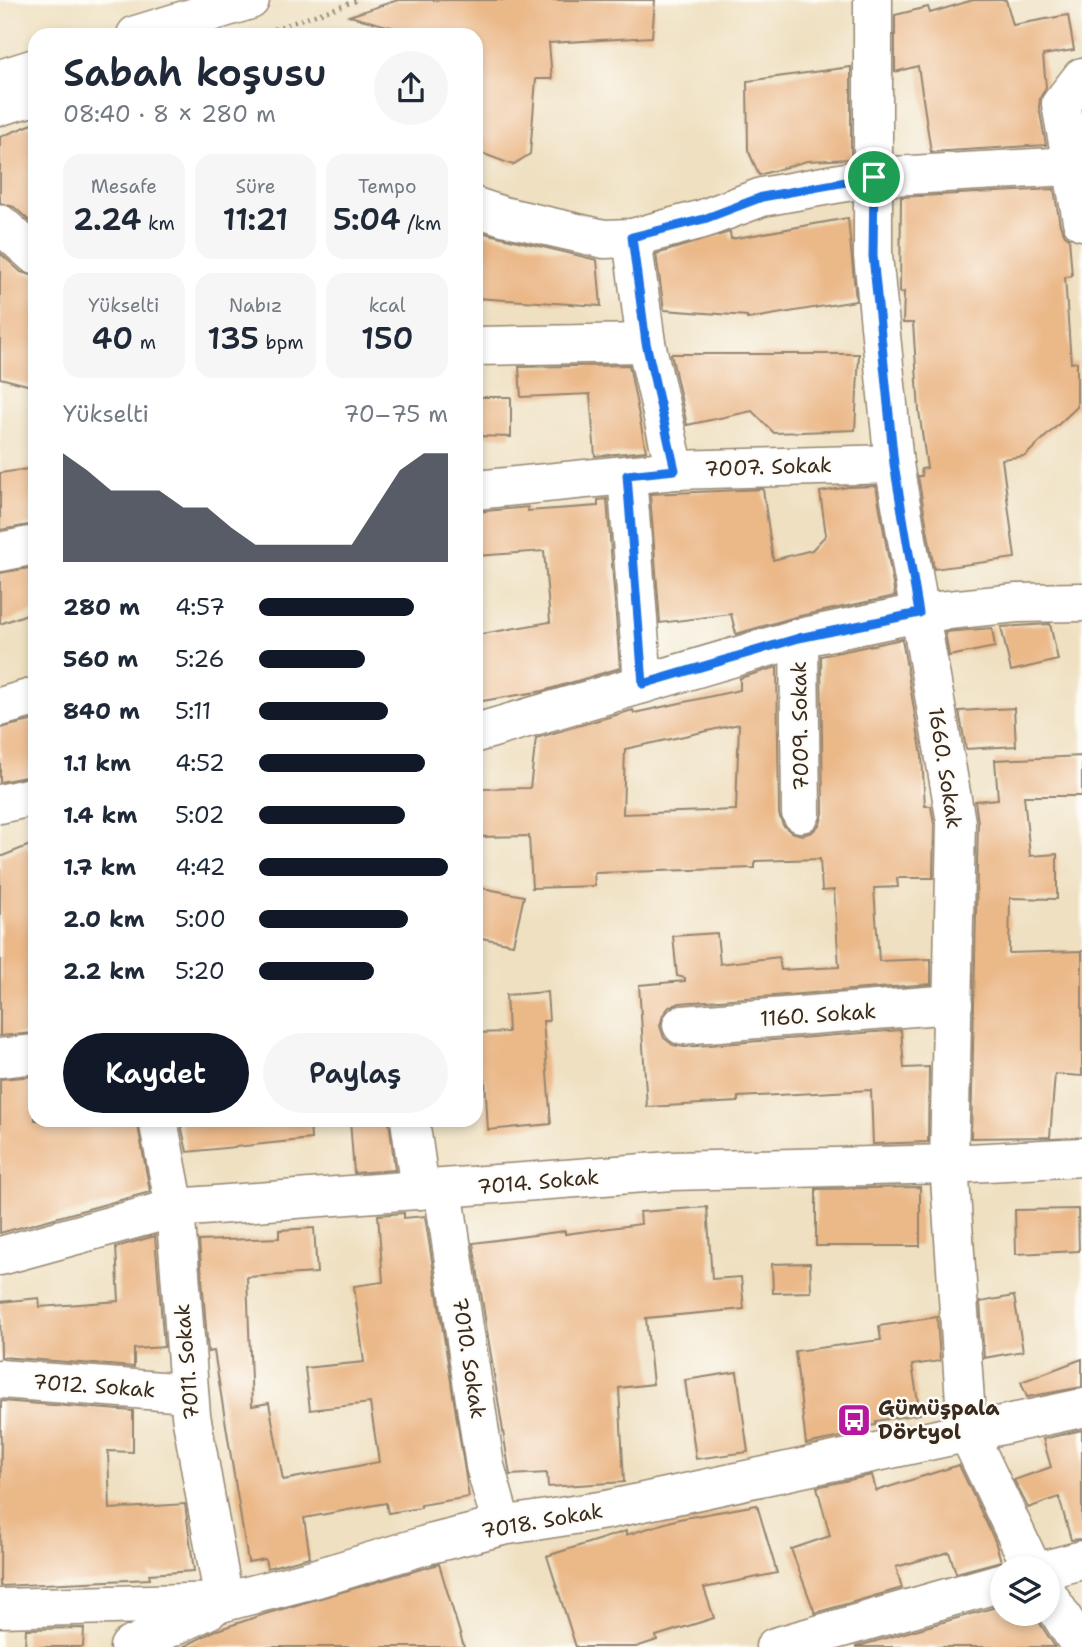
<!DOCTYPE html>
<html lang="tr">
<meta charset="utf-8">
<style>
body{margin:0;font-family:"Shantell Sans",sans-serif;background:#f6f6f7;color:#1f2937;height:100vh;display:flex;flex-direction:column;font-size:26px;white-space:nowrap}
*{box-sizing:border-box;margin:0}
p{font-size:23px;color:#747a83}
.icon{flex:none;width:38px;height:38px;fill:none;stroke:currentColor;stroke-width:2;stroke-linecap:round;stroke-linejoin:round}
.map{position:relative;flex:1;overflow:hidden}
.side{position:absolute;left:28px;top:28px;width:455px;height:1099px;display:flex;flex-direction:column;background:#fff;border-radius:21px;box-shadow:0 4px 10px #0003}
.side>*{flex:none}
.buttons{position:absolute;left:990px;top:1556px;display:grid;gap:14px}
.buttons a{display:grid;place-items:center;width:70px;height:70px;border-radius:50%;background:#fff;box-shadow:0 4px 10px #0003;font-size:35px}
.pin{position:absolute;display:grid;place-items:center;width:60px;height:60px;color:#fff;margin:-30px;border:4px solid #fff;border-radius:50%;box-shadow:0 2px 7px #0007}
.round{display:grid;place-items:center;flex:none;width:74px;height:74px;border-radius:37px;background:#f6f6f7}
.overview{display:flex;align-items:center;justify-content:space-between;height:119px;padding:0 35px}
h1{font-size:38px;font-weight:600;line-height:52px}
.stats{display:grid;grid-template-columns:repeat(3,1fr);gap:10px;height:119px;padding:7px 35px}
.stats div{display:grid;align-content:center;border-radius:18px;background:#f6f6f7;text-align:center}
.stats b{font-size:30px;font-weight:600}
.stats small{font-size:19px;font-weight:400}
.stats p{font-size:19px}
.chart{height:196px;padding:14px 35px}
.chart p{display:flex;justify-content:space-between}
.chart svg{width:100%;height:126px;margin-top:7px;fill:#111827;opacity:.7}
.action{display:flex;gap:14px;margin-top:auto;padding:14px 35px}
.action a{flex:1;height:80px;border-radius:42px;background:#111827;color:#fff;font-size:28px;font-weight:600;line-height:80px;text-align:center}
.action a+a{background:#f6f6f7;color:#1f2937}
ul{padding:0 35px;list-style:none;font-size:23px}
li{display:grid;grid-template-columns:112px 84px 1fr;align-items:center;height:52px}
li i{height:18px;border-radius:9px;background:#111827}
.map>svg:first-child{display:block}
.building{fill:#ebb888;fill-rule:evenodd}
.lines{fill:none;stroke-linecap:round;stroke-linejoin:round}
.minor-casing{stroke:#958570;stroke-width:41}
.path{stroke:#958570;stroke-width:4.5;stroke-dasharray:2 5;stroke-linecap:butt}
.minor{stroke:#fff;stroke-width:38}
.route-casing{stroke:#fff;stroke-width:14}
.route{stroke:#1a73e8;stroke-width:9}
.labels{text-anchor:middle;stroke-width:5;stroke-linejoin:round;paint-order:stroke}
.street-label{font-size:21px;fill:#3b2a1e;stroke:#fdfcf7}
.poi-label{font-size:21px;font-weight:bold;fill:#3b2a1e;stroke:#fdfcf7;text-anchor:start}
</style>
<div class="map">
<svg width="1082" height="1647" viewBox="0 0 1082 1647">
<rect width="100%" height="100%" fill="#fdfcf7"/>
<filter id="ink" filterUnits="userSpaceOnUse"><feTurbulence type="fractalNoise" baseFrequency=".0143" numOctaves="2"/><feDisplacementMap in="SourceGraphic" scale="14" xChannelSelector="R" yChannelSelector="G"/><feConvolveMatrix kernelMatrix="1 2 1 2 8 2 1 2 1" color-interpolation-filters="sRGB"/></filter>
<filter id="wash" filterUnits="userSpaceOnUse"><feTurbulence type="fractalNoise" baseFrequency=".00686" numOctaves="4" result="noise"/><feDisplacementMap in="SourceGraphic" scale="28" xChannelSelector="R" yChannelSelector="G"/><feGaussianBlur stdDeviation="1.57" result="paint"/><feColorMatrix in="noise" values="0 0 0 0 0 0 0 0 0 0 0 0 0 0 0 0 0 1.4 0 .05"/><feComposite in="paint" operator="in"/></filter>
<g filter="url(#wash)">
<rect width="100%" height="100%" fill="#efe0c1"/>
<g id="blocks">
<g class="building">
<polygon points="398,0 655,0 652,37 549,43 552,79 536,79 530,154 513,165 476,151 476,35 422,35 349,16"/>
<polygon points="973,0 1006,0 1013,25 1068,15 1074,50 1043,55 1046,87 1040,98 1039,107 1046,145 931,152 918,66 895,72 895,15 928,7 930,13"/>
<polygon points="851,67 851,159 807,161 759,175 748,150 747,81"/>
<polygon points="35,123 35,226 14,207 0,203 0,137"/>
<polygon points="1054,189 1060,225 1065,235 1069,238 1072,276 1065,277 1071,363 1077,362 1077,407 1025,456 1002,459 1015,558 934,569 918,476 922,476 921,469 927,468 919,411 913,323 903,323 904,292 900,293 901,197"/>
<polygon points="848,218 856,301 747,319 747,316 664,310 656,254 730,232 731,239"/>
<polygon points="476,231 597,260 601,306 476,298"/>
<polygon points="0,253 21,272 35,276 35,387 0,378"/>
<polygon points="671,354 859,354 855,430 774,433 752,411 687,425"/>
<polygon points="629,365 646,451 595,456 590,394 521,397 519,367"/>
<polygon points="476,397 511,397 511,437 476,436"/>
<polygon points="35,468 35,524 0,530 0,473"/>
<polygon points="876,486 895,596 795,617 736,634 731,614 660,623 650,494 763,489 773,560 812,550 826,535 820,492 848,487"/>
<polygon points="607,499 620,668 543,691 476,702 476,635 550,622 544,551 476,556 476,512 528,507 528,511 598,506 598,500"/>
<polygon points="35,567 35,611 0,624 0,573"/>
<polygon points="1050,624 1058,660 1011,671 1001,627"/>
<polygon points="992,628 995,647 949,656 945,632"/>
<path d="M 902,639 L 922,756 L 925,806 L 931,806 L 934,824 L 933,878 L 897,878 L 898,887 L 874,888 L 879,961 L 931,959 L 931,984 L 680,1003 L 669,1007 L 663,1015 L 660,1026 L 664,1038 L 673,1045 L 684,1047 L 901,1030 L 904,1068 L 929,1067 L 928,1142 L 873,1144 L 871,1090 L 738,1097 L 738,1102 L 647,1107 L 639,985 L 685,981 L 685,978 L 677,976 L 673,936 L 717,933 L 720,964 L 779,957 L 781,970 L 839,967 L 834,890 L 822,891 L 820,859 L 755,861 L 755,868 L 594,873 L 595,886 L 532,888 L 529,836 L 476,837 L 476,789 L 530,788 L 536,738 L 633,710 L 634,713 L 740,690 L 740,678 L 777,667 L 779,814 L 783,825 L 791,832 L 802,835 L 812,832 L 820,824 L 823,813 L 821,656 ZM 739,724 L 736,810 L 623,814 L 625,749 Z"/>
<polygon points="1014,708 1016,746 966,749 959,711"/>
<polygon points="35,720 35,775 0,782 0,728"/>
<polygon points="1082,756 1082,796 1024,796 1030,856 1057,854 1057,899 1010,898 1009,953 1082,951 1082,1076 1055,1074 1050,1137 971,1138 978,822 975,801 998,799 995,760"/>
<polygon points="35,843 35,974 31,975 35,1003 35,1033 0,1036 0,857"/>
<polygon points="482,888 524,896 513,944 476,937"/>
<polygon points="547,992 549,1021 543,1021 551,1124 488,1130 485,1079 476,1079 476,1033 508,1032 506,995"/>
<polygon points="35,1076 35,1120 137,1120 150,1192 0,1233 0,1079"/>
<polygon points="180,1120 310,1120 311,1139 187,1152"/>
<polygon points="350,1120 389,1120 395,1170 354,1173"/>
<polygon points="920,1187 920,1246 816,1246 816,1189"/>
<polygon points="707,1207 712,1279 741,1277 744,1309 646,1318 653,1384 619,1388 624,1482 548,1487 547,1473 510,1475 473,1243 565,1231 565,1234 641,1224 640,1212"/>
<polygon points="1078,1209 1079,1251 1016,1254 1015,1210"/>
<polygon points="404,1213 404,1218 425,1216 469,1497 421,1505 421,1508 388,1513 386,1503 304,1518 310,1557 267,1568 265,1559 248,1562 214,1351 208,1352 199,1241 279,1238 279,1230 314,1228 317,1273 247,1277 252,1406 269,1403 283,1480 379,1462 370,1403 310,1410 305,1368 364,1362 354,1286 383,1282 378,1215"/>
<polygon points="155,1236 164,1347 134,1349 134,1367 1,1357 0,1302 39,1298 40,1307 119,1301 116,1247"/>
<polygon points="810,1263 811,1292 773,1293 772,1264"/>
<polygon points="1014,1296 1023,1351 984,1358 980,1302"/>
<polygon points="937,1317 940,1361 912,1365 920,1414 876,1421 876,1425 859,1427 861,1433 806,1444 795,1351 881,1340 879,1326"/>
<polygon points="1082,1359 1082,1387 1027,1397 1021,1382"/>
<polygon points="737,1372 748,1452 696,1459 685,1380"/>
<polygon points="1,1401 133,1411 133,1452 108,1451 110,1509 185,1504 194,1571 149,1574 150,1579 0,1586"/>
<polygon points="1082,1430 1082,1539 1071,1540 1059,1497 1028,1508 1014,1480 1051,1467 1043,1439"/>
<polygon points="959,1465 995,1541 1001,1561 956,1573 949,1552 896,1567 902,1588 815,1613 791,1549 830,1536 817,1487 872,1475 876,1491"/>
<polygon points="757,1505 777,1573 704,1588 714,1618 656,1636 657,1640 636,1647 576,1647 547,1556 626,1531 626,1535 679,1519"/>
<polygon points="439,1564 464,1647 183,1647 214,1631 265,1614"/>
<polygon points="1003,1605 1003,1614 1034,1614 1055,1647 855,1647"/>
<polygon points="84,1628 83,1647 25,1647 26,1629"/>
</g>
</g>
</g>
<g filter="url(#ink)">
<use href="#blocks" fill-opacity="0" stroke="#958570" stroke-width="2"/>
<g class="lines">
<g class="minor-casing">
<g id="minor">
<polyline points="873,0 873,256 894,464 956,822 949,1164 967,1431 1032,1568"/>
<polyline points="136,35 250,0"/>
<polyline points="1082,77 1061,104 1082,221"/>
<polyline points="0,79 35,68"/>
<polyline points="0,106 35,96"/>
<polyline points="476,207 503,216 604,239 632,238 703,219 762,197 874,177 1071,166 1082,167"/>
<polyline points="0,224 35,255"/>
<polyline points="632,238 646,343 675,470"/>
<polyline points="476,346 646,343"/>
<polyline points="627,475 643,684"/>
<polyline points="476,490 675,470 894,464"/>
<polyline points="0,552 35,545"/>
<polyline points="799,638 801,813"/>
<polyline points="0,707 35,697"/>
<polyline points="476,733 799,638 919,613 1017,603 1082,602"/>
<polyline points="0,804 35,796"/>
<polyline points="682,1025 953,1004"/>
<polyline points="0,1058 35,1054"/>
<polyline points="158,1120 175,1208 191,1415 224,1602"/>
<polyline points="410,1120 420,1190"/>
<polyline points="443,1189 485,1466 502,1526"/>
<polyline points="0,1256 175,1208 671,1171 949,1164 1082,1157"/>
<polyline points="0,1379 188,1393"/>
<polyline points="1048,1569 1082,1560"/>
<polyline points="1048,1595 1081,1647"/>
<polyline points="0,1608 224,1602 317,1578 426,1545 502,1526 606,1510 1082,1408"/>
<polyline points="129,1647 210,1609"/>
<polyline points="775,1647 1003,1582"/>
</g>
</g>
<polyline class="path" points="274,29 359,0"/>
<use href="#minor" class="minor"/>
</g>
</g>
<g class="lines" filter="url(#ink)">
<g class="route-casing">
<polygon id="route" points="874,177 873,256 894,464 919,613 799,638 643,684 627,475 675,470 646,343 632,237 704,219 762,197"/>
</g>
<use href="#route" class="route"/>
</g>
<defs>
<g id="bus-square" transform="scale(1.75)"><rect x="-9" y="-9" width="18" height="18" rx="4" fill="#b5179e" stroke="#fdfcf7"/><path d="M-5-6H5V4H4V6H2V4H-2V6H-4V4H-5ZM-3.5-4V0h7V-4ZM-3.5 1.2v1.5H-2V1.2ZM2 1.2v1.5H3.5V1.2Z" fill="#fff"/></g>
</defs>
<g fill-rule="evenodd">
<use href="#bus-square" x="854" y="1420"/>
</g>
<g class="labels">
<g class="street-label">
<text transform="translate(768 467) rotate(-2)" y="7">7007. Sokak</text>
<text transform="translate(800 726) rotate(-91)" y="7">7009. Sokak</text>
<text transform="translate(945 768) rotate(81)" y="7">1660. Sokak</text>
<text transform="translate(818 1015) rotate(-4)" y="7">1160. Sokak</text>
<text transform="translate(538 1182) rotate(-5)" y="7">7014. Sokak</text>
<text transform="translate(469 1358) rotate(81)" y="7">7010. Sokak</text>
<text transform="translate(187 1362) rotate(-95)" y="7">7011. Sokak</text>
<text transform="translate(94 1386) rotate(4)" y="7">7012. Sokak</text>
<text transform="translate(542 1521) rotate(-10)" y="7">7018. Sokak</text>
</g>
<g class="poi-label">
<text x="878" y="1415">Gümüşpala<tspan x="878" dy="24">Dörtyol</tspan></text>
</g>
</g>
</svg>
<div class="buttons">
<a><svg class="icon" aria-label="layers" viewBox="0 0 24 24"><path d="M12 4l9 5-9 5-9-5zM3 14l9 5 9-5"/></svg></a>
</div>
<div class="pin" style="left:874px;top:177px;background:#1e9e55"><svg class="icon" aria-label="arrive" viewBox="0 0 24 24"><path d="M6 21V4h12l-3 4 3 4H6"/></svg></div>
<section class="side">
<div class="overview"><div><h1>Sabah koşusu</h1><p>08:40 · 8 × 280 m</p></div><a class="round"><svg class="icon" aria-label="share" viewBox="0 0 24 24"><path d="M12 15V3M7 8l5-5 5 5M5 13v7h14v-7"/></svg></a></div>
<div class="stats">
<div><p>Mesafe</p><b>2.24<small> km</small></b></div>
<div><p>Süre</p><b>11:21</b></div>
<div><p>Tempo</p><b>5:04<small> /km</small></b></div>
</div>
<div class="stats">
<div><p>Yükselti</p><b>40<small> m</small></b></div>
<div><p>Nabız</p><b>135<small> bpm</small></b></div>
<div><p>kcal</p><b>150</b></div>
</div>
<div class="chart"><p><span>Yükselti</span>70–75 m</p>
<svg viewBox="0 0 160 44" preserveAspectRatio="none"><path d="M0 44V6L10 12L20 19L30 19L40 19L50 25L60 25L70 32L80 38L90 38L100 38L110 38L120 38L130 25L140 12L150 6L160 6V44z"/></svg>
</div>
<ul>
<li><b>280 m</b>4:57<i style="width:82%"></i></li>
<li><b>560 m</b>5:26<i style="width:56%"></i></li>
<li><b>840 m</b>5:11<i style="width:68%"></i></li>
<li><b>1.1 km</b>4:52<i style="width:88%"></i></li>
<li><b>1.4 km</b>5:02<i style="width:77%"></i></li>
<li><b>1.7 km</b>4:42<i style="width:100%"></i></li>
<li><b>2.0 km</b>5:00<i style="width:79%"></i></li>
<li><b>2.2 km</b>5:20<i style="width:61%"></i></li>
</ul>
<div class="action"><a>Kaydet</a><a>Paylaş</a></div>
</section>
</div>
